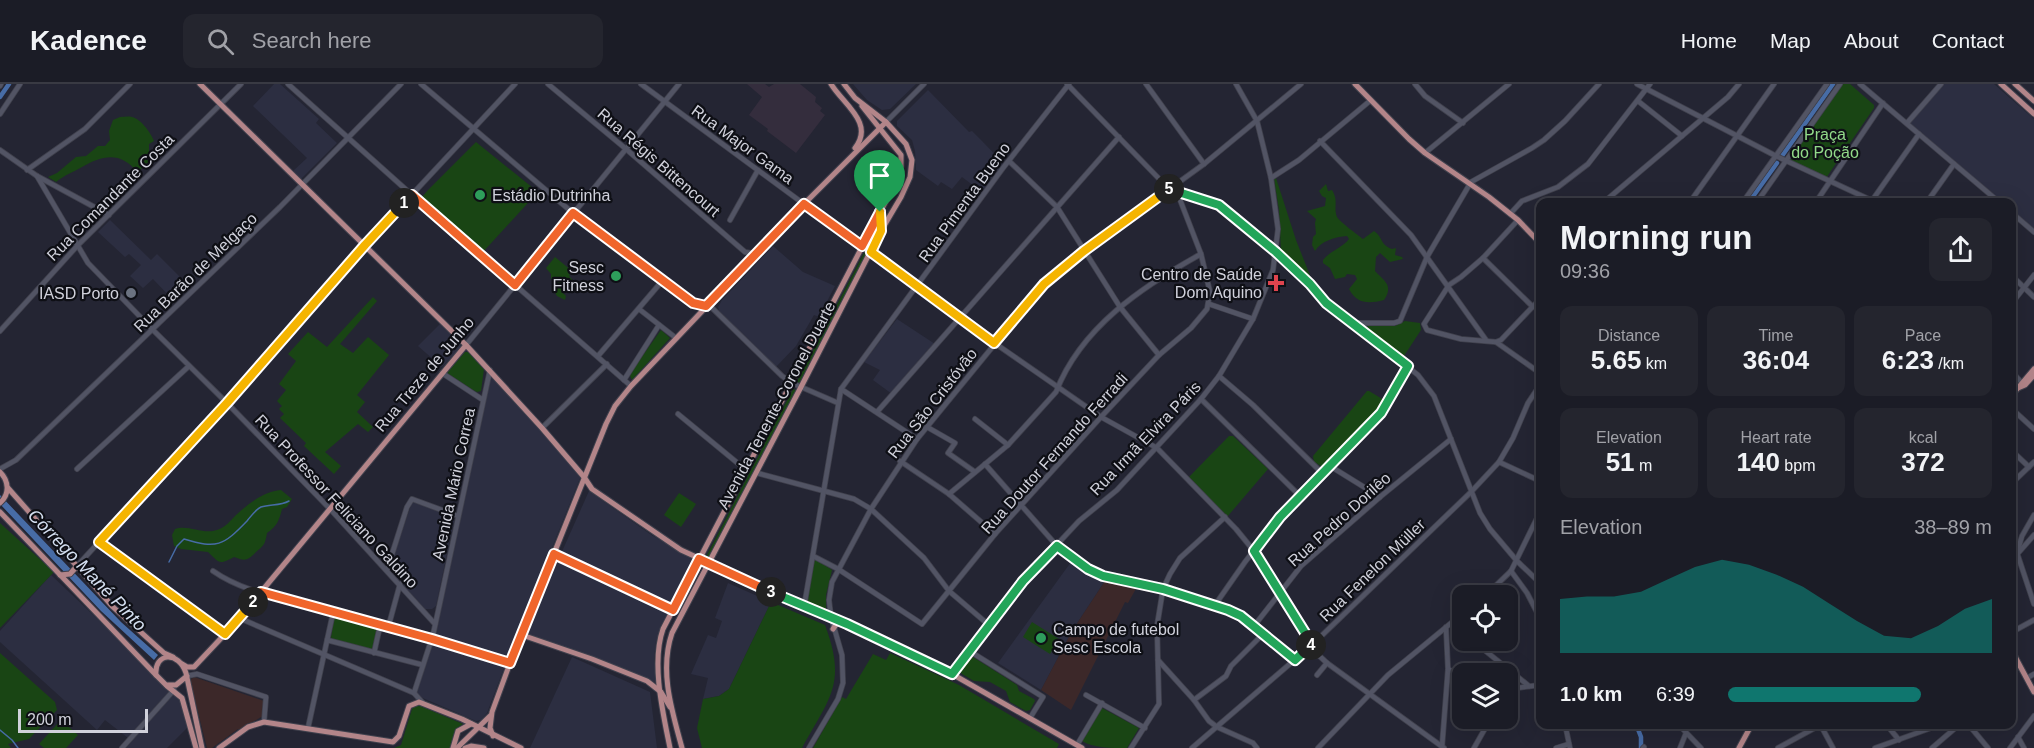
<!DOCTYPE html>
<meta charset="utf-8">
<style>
body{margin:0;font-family:Arial,sans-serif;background:#24252e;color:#f1f3f6;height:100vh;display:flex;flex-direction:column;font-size:22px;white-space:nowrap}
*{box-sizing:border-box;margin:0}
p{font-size:20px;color:#a0a1a7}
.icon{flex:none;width:33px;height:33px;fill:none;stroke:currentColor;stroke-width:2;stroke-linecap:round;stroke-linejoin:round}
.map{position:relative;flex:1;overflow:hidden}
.panel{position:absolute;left:1536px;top:114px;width:480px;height:531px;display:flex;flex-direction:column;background:#1b1c26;border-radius:12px;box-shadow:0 6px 24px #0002,0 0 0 2px #393a43}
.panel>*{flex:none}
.tools{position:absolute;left:1452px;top:501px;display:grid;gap:12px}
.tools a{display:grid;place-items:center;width:66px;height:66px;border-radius:12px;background:#1b1c26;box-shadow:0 6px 24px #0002,0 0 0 2px #393a43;font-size:30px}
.scale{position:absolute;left:18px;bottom:15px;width:130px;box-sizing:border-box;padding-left:6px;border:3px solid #d0d1db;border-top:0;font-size:16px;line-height:21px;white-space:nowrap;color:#d0d1db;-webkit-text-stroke:4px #0e0f15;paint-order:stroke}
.pin{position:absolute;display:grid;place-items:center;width:51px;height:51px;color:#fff;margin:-62px -26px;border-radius:50% 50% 50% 0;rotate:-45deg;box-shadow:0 0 6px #0007}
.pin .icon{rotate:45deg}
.km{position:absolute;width:30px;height:30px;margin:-15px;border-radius:50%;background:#222;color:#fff;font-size:16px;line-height:30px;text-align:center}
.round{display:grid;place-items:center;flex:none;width:63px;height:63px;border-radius:12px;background:#24252e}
.head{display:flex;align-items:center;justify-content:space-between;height:102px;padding:0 24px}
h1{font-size:33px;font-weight:700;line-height:45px}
.metrics{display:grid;grid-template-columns:repeat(3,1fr);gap:9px;height:102px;padding:6px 24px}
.metrics div{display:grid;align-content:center;border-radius:12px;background:#24252e;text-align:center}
.metrics b{font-size:26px;font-weight:700}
.metrics small{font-size:16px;font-weight:400}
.metrics p{font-size:16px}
.chart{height:168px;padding:12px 24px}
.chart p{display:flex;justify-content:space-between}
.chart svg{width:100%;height:108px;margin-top:6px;fill:#0f766e;opacity:.7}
ul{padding:0 24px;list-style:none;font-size:20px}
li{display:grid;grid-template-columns:96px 72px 1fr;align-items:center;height:45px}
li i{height:15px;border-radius:8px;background:#0f766e}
header{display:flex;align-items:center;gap:36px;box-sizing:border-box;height:84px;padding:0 30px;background:#1b1c26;border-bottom:2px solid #393a43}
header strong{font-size:28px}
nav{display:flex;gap:33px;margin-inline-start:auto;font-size:21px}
.search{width:420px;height:54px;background:#24252e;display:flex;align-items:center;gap:15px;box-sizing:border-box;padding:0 21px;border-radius:12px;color:#a0a1a7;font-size:22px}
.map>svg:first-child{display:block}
.built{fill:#2c2e41}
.industrial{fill:#3c2829}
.medical{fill:#342d3d}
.green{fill:#194514}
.water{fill:#476ca6}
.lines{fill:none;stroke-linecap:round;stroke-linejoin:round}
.stream{stroke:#476ca6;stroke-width:1.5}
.canal{stroke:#476ca6;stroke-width:4.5}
.minor-casing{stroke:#40414d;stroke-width:6}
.major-casing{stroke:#40414d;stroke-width:7}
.minor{stroke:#525464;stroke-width:4.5}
.major{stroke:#b38589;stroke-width:5}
.split-1-casing{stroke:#fff;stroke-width:12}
.split-2-casing{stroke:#fff;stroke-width:12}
.split-3-casing{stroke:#fff;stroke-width:12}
.split-4-casing{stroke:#fff;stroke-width:12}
.split-5-casing{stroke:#fff;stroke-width:12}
.split-6-casing{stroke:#fff;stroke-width:12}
.split-1{stroke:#f0652b;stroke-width:8}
.split-2{stroke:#f5b400;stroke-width:8}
.split-3{stroke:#f0652b;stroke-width:8}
.split-4{stroke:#22a559;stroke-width:8}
.split-5{stroke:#22a559;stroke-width:8}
.split-6{stroke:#f5b400;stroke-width:8}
.leisure-dot{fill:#2e9e5b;stroke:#0e0f15;stroke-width:2}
.health-dot{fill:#e0444e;stroke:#0e0f15;stroke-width:2}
.worship-dot{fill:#6b7280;stroke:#0e0f15;stroke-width:2}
.labels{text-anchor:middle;stroke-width:4.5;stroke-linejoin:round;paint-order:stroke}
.park-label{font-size:16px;fill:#92da89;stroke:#0e0f15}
.street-label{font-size:16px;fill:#d0d1db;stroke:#0e0f15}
.poi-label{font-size:16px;fill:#d0d1db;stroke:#0e0f15;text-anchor:end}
.water-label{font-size:18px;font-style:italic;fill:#d5e0f1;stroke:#0e0f15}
</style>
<header>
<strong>Kadence</strong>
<div class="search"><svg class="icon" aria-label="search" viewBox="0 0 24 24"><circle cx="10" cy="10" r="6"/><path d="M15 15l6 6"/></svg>Search here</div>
<nav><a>Home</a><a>Map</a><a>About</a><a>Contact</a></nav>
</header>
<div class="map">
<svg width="2034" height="664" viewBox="0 0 2034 664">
<rect width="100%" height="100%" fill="#242533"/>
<g class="built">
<polygon points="274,0 280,0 319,35 316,39 337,59 301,95 293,87 307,74 253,22"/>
<polygon points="853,0 916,0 890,25 882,26 867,16"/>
<polygon points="1944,0 1994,0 2034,35 2034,147 2012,128 2012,118 2000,118 1906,39"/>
<polygon points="928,6 969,48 972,47 983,58 1003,79 982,108 962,93 952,105 941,98 938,102 916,86 915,67 912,56 897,42 897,37"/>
<polygon points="110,136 151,176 157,170 189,202 174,217 153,195 143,204 130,192 141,181 129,170 125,173 98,148"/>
<polygon points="773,162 803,188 835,202 819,233 814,231 796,262 776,283 720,230 718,223 722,216"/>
<polygon points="897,235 935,260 892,310 873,296 880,286 864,278"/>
<polygon points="440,240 462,262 442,283 418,262"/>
<polygon points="491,290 581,392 507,575 435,552"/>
<polygon points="589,407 653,452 697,475 671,524 560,472"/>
<polygon points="415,417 455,432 436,522 432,525 425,525 389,486 412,418"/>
<polygon points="559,474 670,526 656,557 654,575 657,599 527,551"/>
<polygon points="1071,478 1085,489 1105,497 1072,547 1041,606 998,579"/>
<polygon points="51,491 179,612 187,644 167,664 126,664 132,657 105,636 97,646 0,558 0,547"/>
<polygon points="728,499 771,518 729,605 719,612 703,615 708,594 691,590 708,551 716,554 722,537 715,534"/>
<polygon points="433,557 506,579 487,629 481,636 476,637 418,612 416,607"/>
<polygon points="572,573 650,608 657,664 530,664"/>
</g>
<g class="industrial">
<polygon points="1105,497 1137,503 1128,519 1125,518 1071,626 1041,606 1072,547"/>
<polygon points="194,593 264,617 263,632 239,646 238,645 212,664 207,664 190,596"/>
</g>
<polygon class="medical" points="747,0 765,0 769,3 774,0 800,0 816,13 815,18 822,24 820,27 825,31 796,69 767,47 768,45 749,31 762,13"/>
<g class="green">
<polygon points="1842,0 1850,0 1874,21 1874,24 1826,94 1790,76"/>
<path d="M 120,33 C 124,33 128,32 132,33 C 141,35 151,49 154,57 L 149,60 L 149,68 L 154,75 L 144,81 L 138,89 C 121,67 103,71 82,83 C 72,89 66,90 56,98 L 48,93 L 57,89 L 76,73 L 86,72 L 98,62 L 105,62 L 110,56 L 109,47 L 113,36 Z"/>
<polygon points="476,58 538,108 483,168 422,117 422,113 428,106"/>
<polygon points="1276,94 1296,156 1313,199 1281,168 1279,126 1274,95"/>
<path d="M 1326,100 L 1328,107 L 1332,106 C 1339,117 1333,123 1337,133 C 1340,138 1358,151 1363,155 L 1374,147 C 1383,153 1380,161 1392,165 L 1396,164 L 1395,171 L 1402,173 L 1403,175 L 1390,178 L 1380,169 L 1376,173 L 1375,187 C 1384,197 1394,201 1384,216 C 1368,220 1357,220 1349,205 L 1357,195 L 1355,191 L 1347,190 L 1345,193 L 1335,195 L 1330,184 L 1323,179 L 1323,176 C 1330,167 1342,164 1349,155 L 1347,152 C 1335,153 1321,157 1315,167 L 1312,161 L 1313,153 L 1316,150 L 1315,139 L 1316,135 L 1307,127 L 1325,122 L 1326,114 L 1322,112 L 1319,107 Z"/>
<polygon points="864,169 867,170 799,300 796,299"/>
<polygon points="555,173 572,187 569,192 576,200 574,205 568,201 562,208 566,212 565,216 557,212 554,207 556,199 561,195 553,198 551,194 551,190 546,184"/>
<polygon points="373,213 377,217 340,260 353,269 368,253 389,271 357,311 365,318 357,328 373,343 368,348 358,340 325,368 341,382 334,390 304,362 306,359 280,334 284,330 279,325 282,322 277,317 286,306 279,300 296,277 288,270 308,248 327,263"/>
<polygon points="1405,237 1420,239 1421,246 1404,272 1367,244 1368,242 1395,242"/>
<polygon points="661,246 670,254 632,296 630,292 631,288"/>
<polygon points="465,268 468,268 484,285 481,307 477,308 473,306 447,289"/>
<polygon points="793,305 796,306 709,473 706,473"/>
<polygon points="1367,307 1369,307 1384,316 1379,328 1369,339 1325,382 1323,383 1314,378 1313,372"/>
<polygon points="1229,352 1233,352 1268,385 1227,433 1189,393"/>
<path d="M 281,406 L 292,415 L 287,423 L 282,425 C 279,437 277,442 267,449 C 265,461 264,461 255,469 C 247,477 245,477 234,473 C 218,482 219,478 208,468 L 181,465 L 174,462 L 172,451 L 175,445 C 188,440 203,451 217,446 C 226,443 230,437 236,431 C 249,419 263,408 281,406 Z"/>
<polygon points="679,409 696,420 681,443 664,431"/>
<polygon points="0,439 54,488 0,544"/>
<polygon points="814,474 832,486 826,511 826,531 806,523"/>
<path d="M 771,518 L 825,541 C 847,600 830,613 802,664 L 702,664 L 697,644 L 703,615 L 719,612 L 729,605 Z"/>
<polygon points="336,534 375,544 377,547 372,566 332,555 331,553 334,535"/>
<polygon points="1032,538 1059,555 1050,570 1023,553"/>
<polygon points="0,569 55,618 57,626 29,655 8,660 11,664 0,664"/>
<polygon points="890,569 959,601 1059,660 1057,664 813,664 842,613 846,615 873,570 886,576"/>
<polygon points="973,573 1017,601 1019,607 1034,615 1035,617 1030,626 1026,627 1010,618 1006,607 990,598 974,597 962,590 960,587 969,575"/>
<polygon points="418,621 463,640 455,646 450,664 394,664 401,661 413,622"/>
<path d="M 1102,624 L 1139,644 L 1127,664 C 1112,664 1092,664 1082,657 Z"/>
<polygon points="61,636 78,651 66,664 44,664 39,660"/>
</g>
<polygon class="water" points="0,411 121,538 158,571 154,576 101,527 0,420"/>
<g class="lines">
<g class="stream">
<path d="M 169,478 L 177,462 L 184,455 C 217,465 223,462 247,437 C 251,432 255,426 261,423 C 270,420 280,422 289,417"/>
<polyline points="0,646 12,656 18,664"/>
</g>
<g class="canal">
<polyline points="0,13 9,0"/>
<polyline points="1782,72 1833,0"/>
<polyline points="1749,118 1777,79"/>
<polyline points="1636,640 1641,653 1641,664"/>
</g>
<g class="minor-casing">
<g id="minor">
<polyline points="288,0 412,111 631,302"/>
<polyline points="421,0 573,129 693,219 700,222 706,222"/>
<polyline points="548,0 626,65 745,168 756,170"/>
<polyline points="641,0 960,235 1101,333 1157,364 1236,445 1254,467 1313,560 1313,566 1327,579 1444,664"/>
<polyline points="1067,0 1169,105 1219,121 1276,168 1310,200 1326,219 1418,291 1434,312 1480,429 1490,445 1517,477 1540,499"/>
<polyline points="1146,0 1204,80"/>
<polyline points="1415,0 1425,12 1463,39"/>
<polyline points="1637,0 1776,72 1875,118"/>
<polyline points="1860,0 1999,118"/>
<polyline points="0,2 1,0"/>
<polyline points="1638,17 1682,52"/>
<polyline points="0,30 20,0"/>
<polyline points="886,38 924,0"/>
<polyline points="1907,39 1941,0"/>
<polyline points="1320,57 1411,151 1486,256"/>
<polyline points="0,66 37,92 109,131"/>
<polyline points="1425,69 1509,0"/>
<polyline points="1009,77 1057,123 1120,223 1159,271"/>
<polyline points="27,86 85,45 130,0"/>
<polyline points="37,92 88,179 152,245 227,319 331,426 435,540"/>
<polyline points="1271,94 1299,76 1371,16"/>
<polyline points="1604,118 1728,13 1739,0"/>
<polyline points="1690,118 1774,0"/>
<polyline points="1743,118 1827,0"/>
<polyline points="1757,118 1840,0"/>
<polyline points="1816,118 1883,19"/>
<polyline points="1871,118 1919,50"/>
<polyline points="1927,118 1954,80"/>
<polyline points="2012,129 2034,148"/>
<polyline points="1510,130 1522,117 1558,103 1588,80 1650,0"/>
<polyline points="730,136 758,86"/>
<polyline points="1518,136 1483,174 1461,193 1449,201 1424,240 1427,246 1461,255 1496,258 1540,289"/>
<polyline points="1483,174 1533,223"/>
<polyline points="2012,192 2034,213"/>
<polyline points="2012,219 2034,191"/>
<polyline points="708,220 782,292 792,299 838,319"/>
<polyline points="1209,220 1253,235"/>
<polyline points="639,225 676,254"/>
<polyline points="1353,239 1394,239 1400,237 1427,173 1471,98 1532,64 1544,56 1565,37 1599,0"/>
<polyline points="0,247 78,161 241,0"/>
<polyline points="1496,258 1501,256 1540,215"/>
<polyline points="466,261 679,0"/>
<polyline points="598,272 663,196"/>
<polyline points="2012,288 2024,301"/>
<polyline points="442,289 483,316"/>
<polyline points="1219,292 1253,321 1322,389"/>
<polyline points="624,296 659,241"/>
<polyline points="841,305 917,355"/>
<polyline points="1201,315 1300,412"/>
<polyline points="2012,325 2034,345"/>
<polyline points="877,328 1119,53"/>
<polyline points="678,330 746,386"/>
<polyline points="975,335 1008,361"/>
<polyline points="927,343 955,359 948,369 975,388"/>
<polyline points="542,344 607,280"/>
<polyline points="2012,367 2029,383"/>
<polyline points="900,377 949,410 995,450"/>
<polyline points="1499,378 1540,397"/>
<polyline points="985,380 1057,462 1088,485 1103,492 1163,505 1228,526 1241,532 1295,576"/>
<polyline points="1330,382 1380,413"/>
<polyline points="0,385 16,376 280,123 401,0"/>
<polyline points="77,385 189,282"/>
<polyline points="757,389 854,415 871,425 924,474 949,507 990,542"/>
<polyline points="2012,399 2034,378"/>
<path d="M 949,410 L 1008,361 L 1056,308 C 1081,243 1143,202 1201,170"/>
<polyline points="2034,431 2022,452 2017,469 2034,520"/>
<polyline points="99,458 225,550"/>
<polyline points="554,470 673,526"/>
<polyline points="813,472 838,485 922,540 995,450 1101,333 1159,271 1191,244 1207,225 1210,208 1201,170 1177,108"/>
<polyline points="2012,476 2034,451"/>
<polyline points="77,482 227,319 365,161 515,0"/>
<polyline points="387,486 407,423 412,415 458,432"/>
<path d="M 213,487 C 243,508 282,514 316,524 C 381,542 446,559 510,579"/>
<polyline points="1511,487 1527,509 1540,534"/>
<polyline points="1485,512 1511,487 1540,428"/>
<polyline points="1215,521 1245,478 1280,433 1381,329 1408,282"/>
<polyline points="804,523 841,305 1003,84 1069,0"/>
<polyline points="239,534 414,609 423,619"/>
<polyline points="1453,538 1462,547"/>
<polyline points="1254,542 1301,482 1380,413 1451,355"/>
<polyline points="388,544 400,500"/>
<polyline points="2012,548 2034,536"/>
<polyline points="327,556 423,581"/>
<polyline points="1472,556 1529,602"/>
<polyline points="971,568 1043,613 1030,634"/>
<polyline points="374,569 380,542"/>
<polyline points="1158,576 1194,616 1209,637 1217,643 1253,659 1257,664"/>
<polyline points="1448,585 1462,593"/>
<polyline points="952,590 1023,497 1079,437 1117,406 1201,315 1219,292 1253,235 1273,186 1278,145 1271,94 1257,37 1236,0"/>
<polyline points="1317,591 1327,579"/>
<polyline points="187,592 197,590 266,613 264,638"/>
<polyline points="2027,594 2034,590"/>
<polyline points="414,609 433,551 490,286"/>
<polyline points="1508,610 1517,604 1540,601"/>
<polyline points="1086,611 1145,644"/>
<polyline points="1194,616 1226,592 1231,582 1263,550"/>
<polyline points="1565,640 1570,664"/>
<polyline points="1678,640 1701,664"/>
<polyline points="1820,640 1833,664"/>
<polyline points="1886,640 1899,656"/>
<polyline points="1968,640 1988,664"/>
<polyline points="308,644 333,529"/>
<polyline points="2018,653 2024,664"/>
<polyline points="1077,661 1102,619"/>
<polyline points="1442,663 1448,585 1446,543"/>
<polyline points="122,664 174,606"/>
<polyline points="809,664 838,615 843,599 842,571 831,533 829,516 832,498 871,425 917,355 1044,200 1084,167 1204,80 1301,0"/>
<polyline points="1131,664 1159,620 1157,542 1163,505 1170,490 1180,474 1225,433"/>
<polyline points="1192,664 1313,560 1471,408 1499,378 1513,354 1528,319 1540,301"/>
<polyline points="1318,664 1388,591 1462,530"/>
<polyline points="1474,664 1491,634"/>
<polyline points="1556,664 1569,660"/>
<polyline points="1643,664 1644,663"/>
<polyline points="1680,664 1686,649"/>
<polyline points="1778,664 1822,640"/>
<polyline points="1875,664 1942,640"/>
<polyline points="1932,664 1960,640"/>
<polyline points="2010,664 2034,632"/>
</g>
</g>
<g class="major-casing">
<g id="major">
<polyline points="200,0 466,261 542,344 584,393 592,405 681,466 800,521 847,540 952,590 1082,664"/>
<path d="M 831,0 C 843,20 875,39 855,64"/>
<polyline points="1355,0 1409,55 1425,69 1489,113 1518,136 1540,159"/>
<polyline points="2001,0 2034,30"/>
<polyline points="2015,0 2034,17"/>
<polyline points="2018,304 2025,301 2034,291"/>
<polyline points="2012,311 2034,285"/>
<path d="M 0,388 C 9,397 10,410 0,419"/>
<polyline points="8,404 113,523 164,569 173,573"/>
<polyline points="0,428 156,591"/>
<polyline points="60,491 70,490 77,482"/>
<polyline points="833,545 837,539 841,538"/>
<polyline points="522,551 592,575 647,597 661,608 670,623"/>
<polyline points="2012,567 2034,608"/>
<polyline points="182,580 187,583 194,583 225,550 261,508 466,261"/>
<path d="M 187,592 L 176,601 L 166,601 L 156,591 C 154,568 179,567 186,589 L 202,664"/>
<polyline points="167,602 182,614 196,664"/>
<polyline points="493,652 490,644 492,628 510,579 606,340 615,322 631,302 804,120 886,38"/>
<polyline points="219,664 248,643 264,638 393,658 399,652 409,622 419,618 462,635 521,664"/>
<polyline points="453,664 458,647 471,640"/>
<polyline points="457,664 490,632"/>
<polyline points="465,664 471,662 484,664"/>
<path d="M 670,664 C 663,629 651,579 663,545 L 899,92 L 901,82 L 901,71 L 862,22"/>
<path d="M 682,664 C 672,627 659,587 672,549 L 801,303 L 881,147 L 901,113 L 910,93 L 912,76 L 906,60 L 886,38 L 855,14 L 844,0"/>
<polyline points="1739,664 1752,640"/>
</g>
</g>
<use href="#minor" class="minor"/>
<use href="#major" class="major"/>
</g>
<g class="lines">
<g class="split-1-casing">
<polyline id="split-1" points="404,119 412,111 515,201 573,129 693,219 706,222 804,120 862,162 880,128"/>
</g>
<g class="split-2-casing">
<polyline id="split-2" points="253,518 225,550 99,458 227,319 365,161 404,119"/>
</g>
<g class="split-3-casing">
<polyline id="split-3" points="253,518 261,508 432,555 510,579 554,470 673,526 699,475 771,508"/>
</g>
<g class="split-4-casing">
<polyline id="split-4" points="771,508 847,540 952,590 1023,497 1057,462 1088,485 1103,492 1163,505 1228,526 1241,532 1295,576 1311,561"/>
</g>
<g class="split-5-casing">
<polyline id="split-5" points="1169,105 1219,121 1276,168 1310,200 1326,219 1408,282 1381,329 1280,433 1254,467 1312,560 1311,561"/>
</g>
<g class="split-6-casing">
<polyline id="split-6" points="880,128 881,147 871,168 994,259 1044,200 1084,167 1169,105"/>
</g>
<use href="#split-1" class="split-1"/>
<use href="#split-2" class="split-2"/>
<use href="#split-3" class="split-3"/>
<use href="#split-4" class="split-4"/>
<use href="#split-5" class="split-5"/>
<use href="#split-6" class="split-6"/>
</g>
<g class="leisure-dot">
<circle cx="480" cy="111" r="6"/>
<circle cx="616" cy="192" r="6"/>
<circle cx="1041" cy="554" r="6"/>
</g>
<path class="health-dot" d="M1273 190h6v6h6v6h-6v6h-6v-6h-6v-6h6z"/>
<circle class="worship-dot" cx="131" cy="209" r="6"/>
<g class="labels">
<g class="park-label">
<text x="1825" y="56">Praça<tspan x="1825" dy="18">do Poção</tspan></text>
</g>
<g class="street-label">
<text transform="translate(743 60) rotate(36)" y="6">Rua Major Gama</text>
<text transform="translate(659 78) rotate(41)" y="6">Rua Régis Bittencourt</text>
<text transform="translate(110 113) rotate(-45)" y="6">Rua Comandante Costa</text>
<text transform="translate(964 118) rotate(-54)" y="6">Rua Pimenta Bueno</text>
<text transform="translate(195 188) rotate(-44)" y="6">Rua Barão de Melgaço</text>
<text transform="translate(424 290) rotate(-50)" y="6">Rua Treze de Junho</text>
<text transform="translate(932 319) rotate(-52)" y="6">Rua São Cristóvão</text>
<text transform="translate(776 321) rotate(-62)" y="6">Avenida Tenente-Coronel Duarte</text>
<text transform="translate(1145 354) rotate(-46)" y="6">Rua Irmã Elvira Páris</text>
<text transform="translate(1054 369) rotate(-48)" y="6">Rua Doutor Fernando Ferradi</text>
<text transform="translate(453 400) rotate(-78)" y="6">Avenida Mário Correa</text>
<text transform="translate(337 417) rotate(47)" y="6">Rua Professor Feliciano Galdino</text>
<text transform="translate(1339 435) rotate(-42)" y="6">Rua Pedro Dorilêo</text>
<text transform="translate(1372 486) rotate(-44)" y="6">Rua Fenelon Müller</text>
</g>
<g class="poi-label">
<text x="492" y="117" text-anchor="start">Estádio Dutrinha</text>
<text x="604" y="189">Sesc<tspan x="604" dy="18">Fitness</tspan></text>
<text x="1262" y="196">Centro de Saúde<tspan x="1262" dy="18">Dom Aquino</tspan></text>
<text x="119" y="215">IASD Porto</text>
<text x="1053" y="551" text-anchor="start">Campo de futebol<tspan x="1053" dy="18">Sesc Escola</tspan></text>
</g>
<g class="water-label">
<text transform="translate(87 486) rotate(46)" y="6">Córrego Mané Pinto</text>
</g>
</g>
</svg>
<div class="tools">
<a><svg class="icon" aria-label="locate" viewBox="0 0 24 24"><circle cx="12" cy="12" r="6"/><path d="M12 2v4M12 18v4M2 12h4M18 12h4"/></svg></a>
<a><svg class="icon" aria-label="layers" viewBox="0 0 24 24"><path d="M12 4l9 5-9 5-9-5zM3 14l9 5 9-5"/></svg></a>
</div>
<div class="scale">200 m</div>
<div class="pin" style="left:880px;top:128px;background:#1e9e55"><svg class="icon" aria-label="arrive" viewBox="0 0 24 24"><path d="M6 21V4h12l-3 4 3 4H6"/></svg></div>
<b class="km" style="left:404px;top:119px">1</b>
<b class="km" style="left:253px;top:518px">2</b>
<b class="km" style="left:771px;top:508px">3</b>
<b class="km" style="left:1311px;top:561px">4</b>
<b class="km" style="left:1169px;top:105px">5</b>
<section class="panel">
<div class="head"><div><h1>Morning run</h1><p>09:36</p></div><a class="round"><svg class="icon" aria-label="share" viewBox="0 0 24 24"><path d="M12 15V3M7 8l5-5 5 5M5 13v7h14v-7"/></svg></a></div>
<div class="metrics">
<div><p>Distance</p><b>5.65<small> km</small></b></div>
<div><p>Time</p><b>36:04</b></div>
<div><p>Pace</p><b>6:23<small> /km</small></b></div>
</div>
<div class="metrics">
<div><p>Elevation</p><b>51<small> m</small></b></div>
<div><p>Heart rate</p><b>140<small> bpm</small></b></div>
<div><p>kcal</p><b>372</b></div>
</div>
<div class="chart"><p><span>Elevation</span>38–89 m</p>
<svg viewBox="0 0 160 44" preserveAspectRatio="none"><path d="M0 44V22L10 21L20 21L30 19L40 14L50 9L60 6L70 8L80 12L90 17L100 24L110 31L120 37L130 38L140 33L150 26L160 22V44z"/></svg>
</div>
<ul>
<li><b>1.0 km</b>6:39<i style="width:73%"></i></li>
</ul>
</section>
</div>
